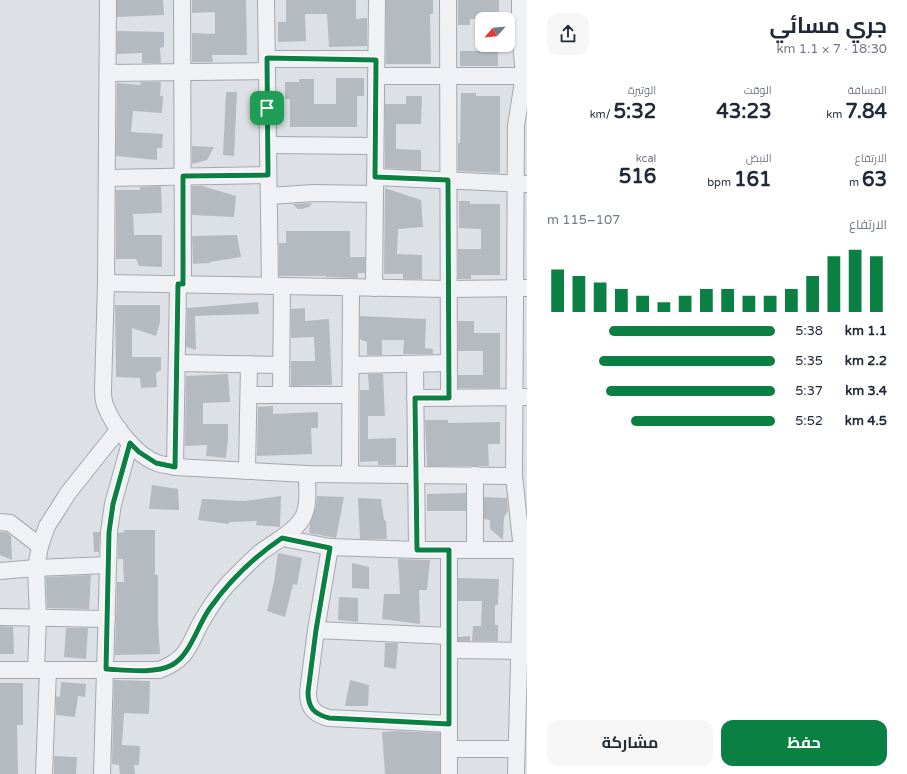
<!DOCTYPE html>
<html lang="ar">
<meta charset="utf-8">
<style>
body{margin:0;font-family:"Varela Round",Cairo,sans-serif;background:#f6f6f7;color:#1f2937;direction:rtl;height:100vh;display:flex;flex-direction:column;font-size:15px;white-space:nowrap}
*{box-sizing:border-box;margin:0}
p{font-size:13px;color:#747a83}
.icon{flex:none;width:22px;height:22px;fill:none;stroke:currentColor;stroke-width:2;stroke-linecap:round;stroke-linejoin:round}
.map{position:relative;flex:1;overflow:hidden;direction:ltr}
.details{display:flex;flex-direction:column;background:#fff;width:380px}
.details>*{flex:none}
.needle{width:26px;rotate:243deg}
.tools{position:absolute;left:475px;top:12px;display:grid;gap:8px}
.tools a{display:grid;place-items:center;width:40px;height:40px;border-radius:8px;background:#fff;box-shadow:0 1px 3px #0004;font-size:20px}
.pin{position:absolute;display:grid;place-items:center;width:34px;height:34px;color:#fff;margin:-17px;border-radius:8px;box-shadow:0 2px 6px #0006}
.round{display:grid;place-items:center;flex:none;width:42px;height:42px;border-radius:12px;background:#f6f6f7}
.overview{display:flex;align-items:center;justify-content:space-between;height:68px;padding:0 20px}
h1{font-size:22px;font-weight:700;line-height:30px}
.metrics{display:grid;grid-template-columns:repeat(3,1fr);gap:6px;height:68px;padding:4px 20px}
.metrics div{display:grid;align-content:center}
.metrics b{font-size:20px;font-weight:700}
.metrics small{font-size:11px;font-weight:400}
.metrics p{font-size:11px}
.chart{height:112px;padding:8px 20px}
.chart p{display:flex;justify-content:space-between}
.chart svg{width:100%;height:72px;margin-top:4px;stroke:#0b8043;stroke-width:6}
.primary-button{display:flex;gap:8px;margin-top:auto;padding:8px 20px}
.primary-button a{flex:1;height:46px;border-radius:12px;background:#0b8043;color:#fff;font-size:16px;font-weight:700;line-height:46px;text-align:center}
.primary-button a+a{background:#f6f6f7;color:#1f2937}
ul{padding:0 20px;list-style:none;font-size:13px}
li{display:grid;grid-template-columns:64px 48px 1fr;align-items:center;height:30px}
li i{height:10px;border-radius:5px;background:#0b8043}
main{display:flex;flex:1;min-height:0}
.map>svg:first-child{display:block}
.building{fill:#b5bac1}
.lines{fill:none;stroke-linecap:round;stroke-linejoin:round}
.street-casing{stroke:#a3a8ae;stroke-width:18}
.street{stroke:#f0f1f4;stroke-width:16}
.route-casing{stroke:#fff;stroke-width:8}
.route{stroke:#0b8043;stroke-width:5}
</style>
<main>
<section class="details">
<div class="overview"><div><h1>جري مسائي</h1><p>18:30 · 7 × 1.1 km</p></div><a class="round"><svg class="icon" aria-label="share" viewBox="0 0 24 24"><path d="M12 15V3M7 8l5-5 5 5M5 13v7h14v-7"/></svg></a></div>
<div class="metrics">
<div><p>المسافة</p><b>7.84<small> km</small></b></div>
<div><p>الوقت</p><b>43:23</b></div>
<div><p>الوتيرة</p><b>5:32<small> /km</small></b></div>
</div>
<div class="metrics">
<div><p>الارتفاع</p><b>63<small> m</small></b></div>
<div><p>النبض</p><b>161<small> bpm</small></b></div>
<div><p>kcal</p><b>516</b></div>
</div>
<div class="chart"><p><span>الارتفاع</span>107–115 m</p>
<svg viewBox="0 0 160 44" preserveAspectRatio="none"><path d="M5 44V18M15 44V22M25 44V26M35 44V30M45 44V34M55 44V38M65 44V34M75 44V30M85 44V30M95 44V34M105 44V34M115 44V30M125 44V22M135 44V10M145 44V6M155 44V10"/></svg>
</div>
<ul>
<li><b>1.1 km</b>5:38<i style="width:73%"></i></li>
<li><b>2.2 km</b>5:35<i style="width:77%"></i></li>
<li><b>3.4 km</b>5:37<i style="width:74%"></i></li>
<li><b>4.5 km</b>5:52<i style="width:63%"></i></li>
</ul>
<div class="primary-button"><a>حفظ</a><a>مشاركة</a></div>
</section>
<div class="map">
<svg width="527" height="774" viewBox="0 0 527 774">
<rect width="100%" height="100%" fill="#dde1e5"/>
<g class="building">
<polygon points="117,0 163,0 164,15 117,17"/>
<polygon points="192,0 246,0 247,55 212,55 213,62 192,62 192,33 215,34 215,12 192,13"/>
<polygon points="286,0 356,0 356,19 367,18 367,46 329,47 327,14 305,14 306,41 278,42 278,22 286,22"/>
<polygon points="386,0 433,0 433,14 430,14 431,64 386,64"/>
<polygon points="458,0 499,0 499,19 470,19 470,25 458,25"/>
<polygon points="117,31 164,32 164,47 160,48 161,63 142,63 142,53 117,54"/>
<polygon points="483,45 498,45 498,66 460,66 460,51 483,51"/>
<polygon points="336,78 364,78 364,96 357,96 357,127 290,127 290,99 285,99 285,82 299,82 299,79 314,79 314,104 336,104"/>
<polygon points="141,82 161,82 160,96 163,96 162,113 133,111 131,132 163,134 162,148 157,148 157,160 116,156 117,83 140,85"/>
<polygon points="226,92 237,92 234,156 223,155"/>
<polygon points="461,93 476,93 476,96 500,96 500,173 458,171 458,143 460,143"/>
<polygon points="406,96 422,96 421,124 396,124 396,149 421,150 421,170 385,168 385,104 406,104"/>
<polygon points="192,146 214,147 207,160 192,164"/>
<polygon points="161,186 162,213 133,214 134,235 162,235 162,267 139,266 136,259 116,259 116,190 140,190 140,187"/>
<polygon points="192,186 202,186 236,196 234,217 192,215"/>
<polygon points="385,188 421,200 423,227 398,229 397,254 422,255 422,279 403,279 403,274 384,274"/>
<polygon points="459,201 470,201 470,204 500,204 500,275 471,275 471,279 458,279 458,249 481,249 481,229 459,228"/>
<polygon points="312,203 309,207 302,209 298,209 292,204"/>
<polygon points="286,231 350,231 350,257 365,257 365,273 358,273 358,278 326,277 326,276 279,276 279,243 286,243"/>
<polygon points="237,235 241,257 210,262 210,263 193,264 192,236"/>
<polygon points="258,302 259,314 195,316 196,350 186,347 187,308"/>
<polygon points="115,305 160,305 160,322 156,336 132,328 132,357 161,357 161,370 156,373 157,387 141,388 140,378 116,377"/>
<polygon points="305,308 305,321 329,319 332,385 291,386 291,361 315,361 314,337 291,338 291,309"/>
<polygon points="360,316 426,319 425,348 433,349 433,354 403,354 404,340 382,340 382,355 367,355 367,342 360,339"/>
<polygon points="458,321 474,321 474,333 500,333 500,388 458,388 458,375 483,375 483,351 458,351"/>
<polygon points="228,374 230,402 203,403 203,424 228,424 228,439 226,458 206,456 207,445 185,446 186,376"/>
<polygon points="368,374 383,374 385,416 368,416 368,439 396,438 396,465 378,465 378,461 360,462 360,390 369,390"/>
<polygon points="273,406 273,414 318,412 318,428 311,428 312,454 257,456 258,407"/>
<polygon points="425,420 448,420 448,423 500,422 500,444 488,444 489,466 427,466"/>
<polygon points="152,485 178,489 179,510 149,509"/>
<polygon points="466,493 466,511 427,511 427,494"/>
<polygon points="281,496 280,527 256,525 257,521 229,522 229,524 198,520 202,499 245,501"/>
<polygon points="317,496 344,497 336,538 309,533 310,523 316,507"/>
<polygon points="484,497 507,498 508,511 504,517 503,540 490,529 490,520 484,519"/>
<polygon points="358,498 381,499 384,520 386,521 387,539 360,539"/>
<polygon points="124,530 155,530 155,575 158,575 158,621 160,654 115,655 117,582 124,582 123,559 118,559 118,533 124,532"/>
<polygon points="0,532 6,532 11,536 12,560 0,555"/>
<polygon points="93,532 100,532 99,552 94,552"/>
<polygon points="278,553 302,558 297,585 293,584 285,617 267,611 274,582"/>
<polygon points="398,559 430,560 427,590 419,590 420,624 382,619 384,594 400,594"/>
<polygon points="352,563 369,567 369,589 352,588"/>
<polygon points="91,575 89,609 47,608 46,577"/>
<polygon points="458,578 499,579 498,604 495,606 495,625 498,625 498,641 472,641 473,626 481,626 482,601 458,601"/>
<polygon points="339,597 358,598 358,622 338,620"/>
<polygon points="0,626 13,627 14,654 0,654"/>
<polygon points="66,628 88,628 86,659 64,657"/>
<polygon points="470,636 470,641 458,641 458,637"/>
<polygon points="385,643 398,643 396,669 384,667"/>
<polygon points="114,680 150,681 149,714 124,713 122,745 140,746 139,765 134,765 135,774 120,774 119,765 112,764"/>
<polygon points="350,680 369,685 368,706 345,706"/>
<polygon points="61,682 86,684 85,697 78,696 75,717 56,715 56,696 60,697"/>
<polygon points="0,683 23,683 23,725 17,725 18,774 0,774"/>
<polygon points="395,731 440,733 440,774 385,774 382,732"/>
<polygon points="54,756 77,757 76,774 54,774"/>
</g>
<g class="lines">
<g class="street-casing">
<g id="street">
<path d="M 108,0 L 106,283 L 103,389 C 103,395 103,402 106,407 C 113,426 137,456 157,463 C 162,465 169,465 175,467 L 307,474 L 514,476"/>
<polyline points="182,0 183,284"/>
<polyline points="266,0 270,286"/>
<polyline points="448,0 449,398"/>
<polyline points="267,59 376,59"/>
<polyline points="108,73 267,71"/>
<polyline points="376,76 527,76"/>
<polyline points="268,145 375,146"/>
<polyline points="375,177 527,184"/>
<polyline points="107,178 268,175"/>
<polyline points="269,196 313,193 375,194"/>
<polyline points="106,283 449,289 527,288"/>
<polyline points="374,288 377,0"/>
<polyline points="177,363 281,365"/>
<polyline points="415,364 417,550"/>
<polyline points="351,365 449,363"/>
<polyline points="249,395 350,395"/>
<polyline points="281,395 282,286"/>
<polyline points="415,398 527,397"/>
<polyline points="175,467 178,284"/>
<polyline points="247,471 249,364"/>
<polyline points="350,474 351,287"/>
<polyline points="475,475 475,550"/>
<polyline points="0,522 10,523 40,546"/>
<polyline points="282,538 330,547 417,550 522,550"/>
<path d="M 330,547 L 316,630 L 308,692 C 308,708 314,714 329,718 L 449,724"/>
<polyline points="449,550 449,774"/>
<polyline points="0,571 36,568 107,565"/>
<polyline points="0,617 107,619"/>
<polyline points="316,630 449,636"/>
<polyline points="449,650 519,651"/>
<path d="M 0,670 L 159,670 C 190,658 188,645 203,619 C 210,607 219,594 228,584 C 239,573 250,561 261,552 C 274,542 290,535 300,522 C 310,509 307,490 307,474"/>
<polyline points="36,670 38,618 36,568 40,546 47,526 58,509 68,493 119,429"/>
<polyline points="449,749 516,749"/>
<polyline points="44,774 48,670"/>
<polyline points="102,774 109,532 113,504 130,443"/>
<polyline points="516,774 522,550 514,476 516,126 524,75 520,33 520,0"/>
</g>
</g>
<use href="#street" class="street"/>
</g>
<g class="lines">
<g class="route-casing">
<path id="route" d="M 267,58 L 376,60 L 375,177 L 448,180 L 449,398 L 415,398 L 417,550 L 449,550 L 449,724 L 329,718 C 314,714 308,708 308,692 L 316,630 L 330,548 L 282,538 C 254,557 230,580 210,608 C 198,624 190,656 172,665 C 155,674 125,670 106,669 L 109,532 L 113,504 L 130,443 L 139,452 L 156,463 L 175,467 L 178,284 L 183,284 L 183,176 L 268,175 Z"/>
</g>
<use href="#route" class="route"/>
</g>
</svg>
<div class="tools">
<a><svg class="needle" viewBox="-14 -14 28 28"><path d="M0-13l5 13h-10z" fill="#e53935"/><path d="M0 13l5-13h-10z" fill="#747a83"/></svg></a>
</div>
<div class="pin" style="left:267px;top:108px;background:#1e9e55"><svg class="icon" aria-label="arrive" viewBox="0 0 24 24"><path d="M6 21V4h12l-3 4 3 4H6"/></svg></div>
</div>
</main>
